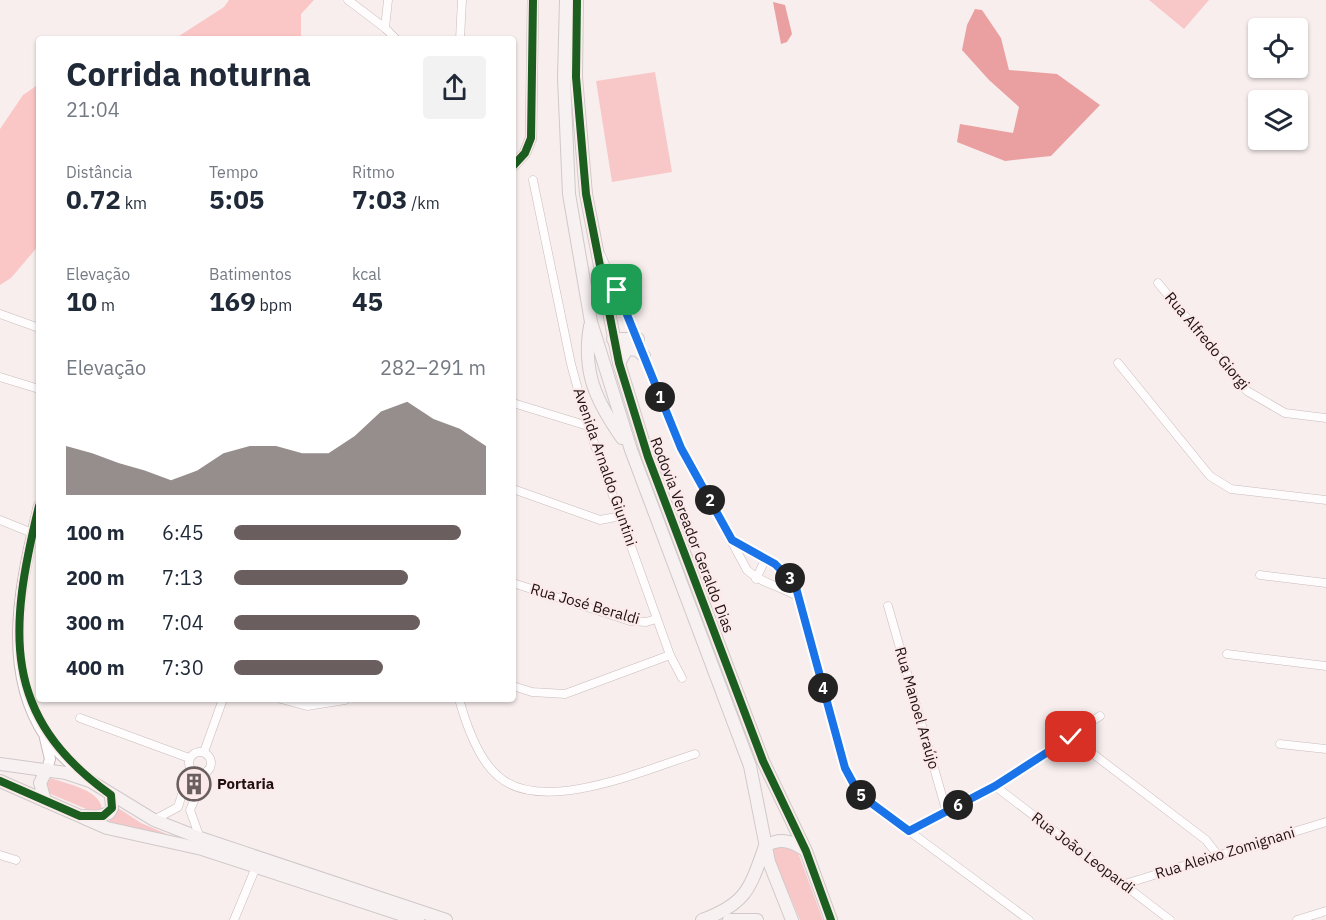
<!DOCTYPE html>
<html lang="pt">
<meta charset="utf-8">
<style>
body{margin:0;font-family:"IBM Plex Sans",sans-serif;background:#f2f2f3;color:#1f2937;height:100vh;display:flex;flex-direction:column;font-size:22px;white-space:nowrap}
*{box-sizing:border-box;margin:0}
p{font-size:20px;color:#747a83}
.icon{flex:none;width:33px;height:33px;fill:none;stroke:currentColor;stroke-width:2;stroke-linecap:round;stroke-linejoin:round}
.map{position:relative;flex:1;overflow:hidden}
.side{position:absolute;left:36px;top:36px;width:480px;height:666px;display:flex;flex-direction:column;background:#fff;border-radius:6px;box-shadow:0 2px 4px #0004}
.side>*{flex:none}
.buttons{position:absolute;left:1248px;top:18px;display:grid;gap:12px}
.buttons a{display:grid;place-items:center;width:60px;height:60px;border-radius:6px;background:#fff;box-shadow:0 2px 4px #0004;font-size:30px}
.pin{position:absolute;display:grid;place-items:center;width:51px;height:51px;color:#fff;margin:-26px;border-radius:12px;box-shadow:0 3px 9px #0006}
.km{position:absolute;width:30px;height:30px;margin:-15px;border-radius:50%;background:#222;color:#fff;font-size:16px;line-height:30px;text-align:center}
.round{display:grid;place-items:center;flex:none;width:63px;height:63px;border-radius:6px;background:#f2f2f3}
.headline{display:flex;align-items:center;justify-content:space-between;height:102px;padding:0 30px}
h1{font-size:33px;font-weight:700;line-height:45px}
.metrics{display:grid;grid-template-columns:repeat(3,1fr);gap:9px;height:102px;padding:6px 30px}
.metrics div{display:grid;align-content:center}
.metrics b{font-size:26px;font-weight:700}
.metrics small{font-size:16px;font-weight:400}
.metrics p{font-size:16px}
.chart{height:168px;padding:12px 30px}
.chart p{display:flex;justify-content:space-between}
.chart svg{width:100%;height:108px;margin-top:6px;fill:#6b5e5e;opacity:.7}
ul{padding:0 30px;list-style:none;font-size:20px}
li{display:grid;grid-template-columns:96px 72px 1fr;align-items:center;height:45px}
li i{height:15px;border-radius:8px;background:#6b5e5e}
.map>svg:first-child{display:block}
.green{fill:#f8c8c8}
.forest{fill:#fac7c6}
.water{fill:#eaa0a1}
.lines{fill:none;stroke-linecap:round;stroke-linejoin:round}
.street-casing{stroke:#c9bcbc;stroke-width:9}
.secondary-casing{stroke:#c9bcbc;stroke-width:12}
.primary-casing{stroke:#d0c9c9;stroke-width:14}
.street{stroke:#fefcfc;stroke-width:8}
.secondary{stroke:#fefcfc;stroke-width:10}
.primary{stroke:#f8f1f1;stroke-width:12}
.cycleway-casing{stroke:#fceaea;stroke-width:11}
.cycleway{stroke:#1b5e20;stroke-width:8}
.route-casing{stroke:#fff;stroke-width:12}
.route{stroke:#1a73e8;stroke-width:8}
.labels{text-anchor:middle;stroke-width:4.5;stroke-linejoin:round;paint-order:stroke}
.street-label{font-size:15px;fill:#1f1110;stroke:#fceaea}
.poi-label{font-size:15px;font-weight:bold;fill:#1f1110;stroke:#fceaea;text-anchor:start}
</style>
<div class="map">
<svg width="1326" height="920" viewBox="0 0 1326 920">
<rect width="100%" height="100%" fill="#f8eeee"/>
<g class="green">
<polygon points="1149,0 1209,0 1184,29"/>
<polygon points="655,72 672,172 612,182 596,81"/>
<path d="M 51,778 C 66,784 102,790 102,810 L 97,813 L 91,811 L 46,792 L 46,783 Z"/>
<polygon points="118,808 141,823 169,835 108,823"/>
<polygon points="778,845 796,847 823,920 800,920 789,894 781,887 772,850"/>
</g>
<g class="forest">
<polygon points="229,0 314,0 301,14 301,39 165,39 179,36 224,7"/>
<polygon points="39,84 39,245 11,278 0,285 0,129 23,95"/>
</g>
<g class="water">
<polygon points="773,2 785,5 792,34 787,42 781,44"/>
<polygon points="975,9 982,10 1001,38 1009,70 1057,74 1100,105 1051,156 1005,161 957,142 960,124 1013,133 1019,107 989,80 962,50 967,25"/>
</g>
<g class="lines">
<g class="street-casing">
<g id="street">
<polyline points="348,0 385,28 396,39"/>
<polyline points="385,28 388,0"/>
<polyline points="460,39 462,0"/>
<polyline points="533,180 571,364 588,426 670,655 682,678"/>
<polyline points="601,255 639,343"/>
<polyline points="1158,283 1247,391 1285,413 1326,418"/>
<polyline points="0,314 39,328"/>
<path d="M 643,354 L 681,448 L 747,570 C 762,584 781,586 798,597"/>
<polyline points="1118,363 1210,476 1231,489 1326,500"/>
<polyline points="0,377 39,389"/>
<polyline points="513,403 588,426"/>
<polyline points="513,489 600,520 621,516"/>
<polyline points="0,520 32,533"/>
<polyline points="732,540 775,564 795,584 845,768 859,794 1029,920"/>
<polyline points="1260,575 1326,583"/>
<polyline points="756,579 765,560"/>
<polyline points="513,583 630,621 646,622 656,619"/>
<polyline points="888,606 946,810"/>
<polyline points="1227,654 1326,666"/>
<polyline points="513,686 532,692 565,694 670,655"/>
<polyline points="281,699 307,706 345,700"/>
<path d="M 459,699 C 466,724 478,759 498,776 C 542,816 647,769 695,754"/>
<polyline points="80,718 189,758"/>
<polyline points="1071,737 1206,840 1217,854"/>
<polyline points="1280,744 1326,749"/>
<circle cx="200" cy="763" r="11"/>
<polyline points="204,752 223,699"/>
<polyline points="995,786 1170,920"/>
<polyline points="154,820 178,807 190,769"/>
<polyline points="909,831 995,786 1100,716"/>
<polyline points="200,838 190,810 207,771"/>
<polyline points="0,855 16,860"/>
<polyline points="1125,884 1326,822"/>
<polyline points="234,920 256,867"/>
<polyline points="1297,920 1326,911"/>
</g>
</g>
<g class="secondary-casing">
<g id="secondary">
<polyline points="513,166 525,153 531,138 533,0"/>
<path d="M 39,506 C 21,580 0,668 45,736 C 56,753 75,767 90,781"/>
<polyline points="45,738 50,759 47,769"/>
</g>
</g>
<g class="primary-casing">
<g id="primary">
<polyline points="566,0 564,78 569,194 591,322 631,450 750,766 769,862 792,920"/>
<polyline points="577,0 576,77 586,194 619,363 648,457 763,761 806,851 831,920"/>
<path d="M 590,326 C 582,372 596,401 622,438"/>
<polyline points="613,339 638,339"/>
<polyline points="619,363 627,349 637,350 644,356"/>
<polyline points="0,764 66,773 90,781 154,820 200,838 446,920"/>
<polyline points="0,781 107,828 202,849 418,920"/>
<polyline points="45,801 40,783 47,769"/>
<polyline points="85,816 97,817 109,813 112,808 111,795"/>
<path d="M 702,920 C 746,904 750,889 765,846 C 780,838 790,840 805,850"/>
<polyline points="729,920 757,920"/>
</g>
</g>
<use href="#street" class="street"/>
<use href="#secondary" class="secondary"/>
<use href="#primary" class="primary"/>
<g class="cycleway-casing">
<g id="cycleway">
<polyline points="577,0 576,77 586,194 619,363 648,457 763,761 806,851 831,920"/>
<polyline points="513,166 525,153 531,138 533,0"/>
<path d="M 0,781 L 80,816 L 103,816 L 112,808 L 111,795 C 0,716 9,629 39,506"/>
</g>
</g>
<use href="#cycleway" class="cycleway"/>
</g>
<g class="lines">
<g class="route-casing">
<polyline id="route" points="617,290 681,448 732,540 775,564 795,584 845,768 859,794 909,831 995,786 1071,737"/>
</g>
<use href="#route" class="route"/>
</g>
<defs>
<g id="building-ring" transform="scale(1.725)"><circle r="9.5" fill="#fceaea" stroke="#6b5e5e" stroke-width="1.5"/><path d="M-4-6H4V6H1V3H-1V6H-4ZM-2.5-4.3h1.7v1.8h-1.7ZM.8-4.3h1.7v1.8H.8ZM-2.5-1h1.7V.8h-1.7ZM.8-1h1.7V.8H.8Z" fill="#6b5e5e"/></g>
</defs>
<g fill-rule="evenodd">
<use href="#building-ring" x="194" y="784"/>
</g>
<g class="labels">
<g class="street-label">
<text transform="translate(1207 341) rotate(50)" y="5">Rua Alfredo Giorgi</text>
<text transform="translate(605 467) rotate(71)" y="5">Avenida Arnaldo Giuntini</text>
<text transform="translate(692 535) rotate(69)" y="5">Rodovia Vereador Geraldo Dias</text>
<text transform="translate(585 604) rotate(16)" y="5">Rua José Beraldi</text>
<text transform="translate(917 708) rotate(74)" y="5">Rua Manoel Araújo</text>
<text transform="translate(1083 853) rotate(37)" y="5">Rua João Leopardi</text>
<text transform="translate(1225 853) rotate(-17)" y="5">Rua Aleixo Zomignani</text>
</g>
<g class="poi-label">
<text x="217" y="789">Portaria</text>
</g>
</g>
</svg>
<div class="buttons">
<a><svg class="icon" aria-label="locate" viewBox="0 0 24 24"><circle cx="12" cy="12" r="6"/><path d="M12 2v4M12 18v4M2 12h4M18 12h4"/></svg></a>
<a><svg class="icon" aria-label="layers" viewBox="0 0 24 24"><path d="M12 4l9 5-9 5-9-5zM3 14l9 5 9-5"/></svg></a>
</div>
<div class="pin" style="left:617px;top:290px;background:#1e9e55"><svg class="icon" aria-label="arrive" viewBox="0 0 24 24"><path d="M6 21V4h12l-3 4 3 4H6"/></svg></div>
<div class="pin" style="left:1071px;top:737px;background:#d93025"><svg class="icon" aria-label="check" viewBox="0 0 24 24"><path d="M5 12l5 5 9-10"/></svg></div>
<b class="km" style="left:660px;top:397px">1</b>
<b class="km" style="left:710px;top:500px">2</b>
<b class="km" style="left:790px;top:578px">3</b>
<b class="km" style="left:823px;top:688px">4</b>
<b class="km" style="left:861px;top:795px">5</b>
<b class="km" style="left:958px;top:805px">6</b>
<section class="side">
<div class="headline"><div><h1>Corrida noturna</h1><p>21:04</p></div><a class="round"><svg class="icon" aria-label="share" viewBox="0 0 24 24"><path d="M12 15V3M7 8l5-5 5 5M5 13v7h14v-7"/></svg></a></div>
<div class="metrics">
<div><p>Distância</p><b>0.72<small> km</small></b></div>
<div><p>Tempo</p><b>5:05</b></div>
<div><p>Ritmo</p><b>7:03<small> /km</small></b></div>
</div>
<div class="metrics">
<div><p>Elevação</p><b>10<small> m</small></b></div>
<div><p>Batimentos</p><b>169<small> bpm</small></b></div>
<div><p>kcal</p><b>45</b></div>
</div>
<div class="chart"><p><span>Elevação</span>282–291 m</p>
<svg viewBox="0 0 160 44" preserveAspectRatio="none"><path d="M0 44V24L10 27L20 31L30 34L40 38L50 34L60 27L70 24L80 24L90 27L100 27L110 20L120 10L130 6L140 13L150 17L160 24V44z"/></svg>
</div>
<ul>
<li><b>100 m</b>6:45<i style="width:90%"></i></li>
<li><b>200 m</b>7:13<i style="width:69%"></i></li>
<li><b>300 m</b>7:04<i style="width:74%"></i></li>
<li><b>400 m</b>7:30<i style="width:59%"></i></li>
</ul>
</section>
</div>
